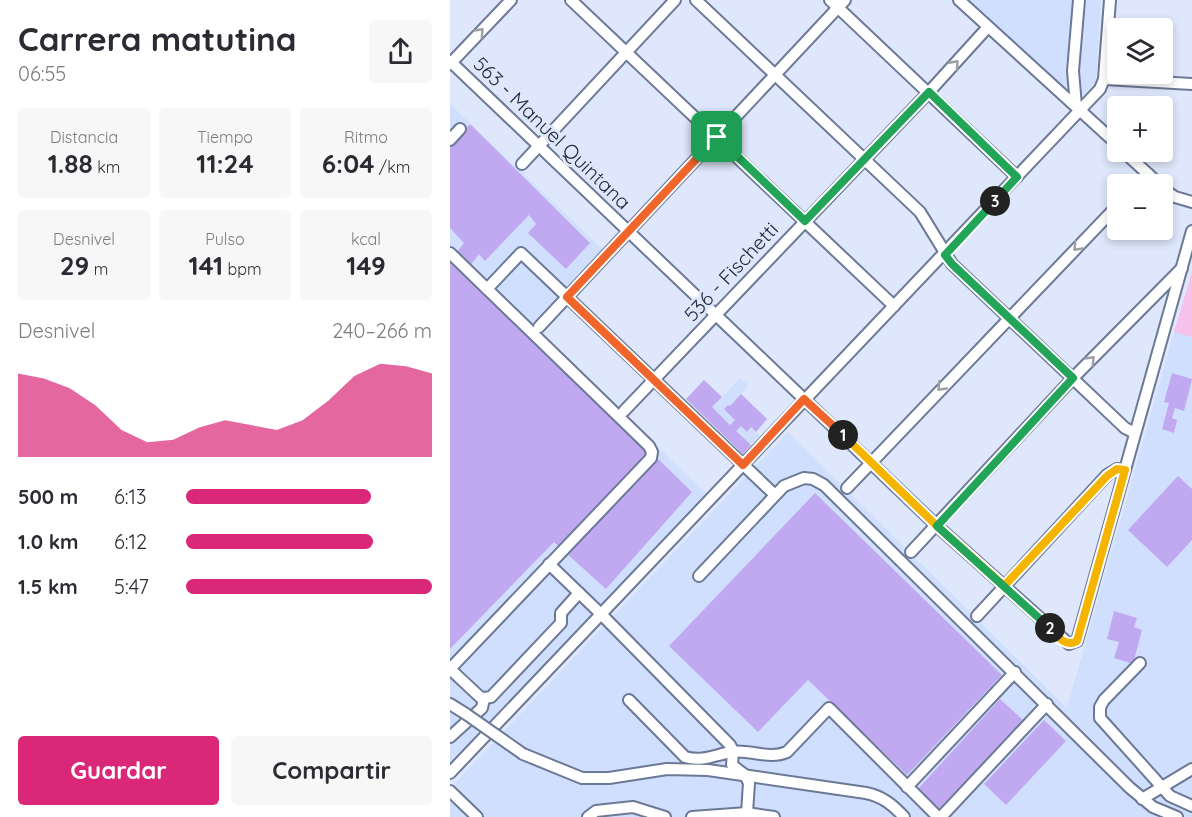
<!DOCTYPE html>
<html lang="es">
<meta charset="utf-8">
<style>
body{margin:0;font-family:Quicksand,sans-serif;background:#f7f7f7;color:#2b2b33;height:100vh;display:flex;flex-direction:column;font-size:22px;white-space:nowrap}
*{box-sizing:border-box;margin:0}
p{font-size:20px;color:#7c7c81}
.icon{flex:none;width:33px;height:33px;fill:none;stroke:currentColor;stroke-width:2;stroke-linecap:round;stroke-linejoin:round}
.map{position:relative;flex:1;overflow:hidden}
.side{display:flex;flex-direction:column;background:#fff;width:450px}
.side>*{flex:none}
.fabs{position:absolute;left:657px;top:18px;display:grid;gap:12px}
.fabs a{display:grid;place-items:center;width:66px;height:66px;border-radius:6px;background:#fff;box-shadow:0 3px 9px #0003;font-size:30px}
.pin{position:absolute;display:grid;place-items:center;width:51px;height:51px;color:#fff;margin:-26px;border-radius:12px;box-shadow:0 3px 9px #0006}
.km{position:absolute;width:30px;height:30px;margin:-15px;border-radius:50%;background:#222;color:#fff;font-size:16px;line-height:30px;text-align:center}
.round{display:grid;place-items:center;flex:none;width:63px;height:63px;border-radius:6px;background:#f7f7f7}
.head{display:flex;align-items:center;justify-content:space-between;height:102px;padding:0 18px}
h1{font-size:33px;font-weight:700;line-height:45px}
.stats{display:grid;grid-template-columns:repeat(3,1fr);gap:9px;height:102px;padding:6px 18px}
.stats div{display:grid;align-content:center;border-radius:6px;background:#f7f7f7;text-align:center}
.stats b{font-size:26px;font-weight:700}
.stats small{font-size:16px;font-weight:400}
.stats p{font-size:16px}
.chart{height:168px;padding:12px 18px}
.chart p{display:flex;justify-content:space-between}
.chart svg{width:100%;height:108px;margin-top:6px;fill:#db2777;opacity:.7}
.primary-button{display:flex;gap:12px;margin-top:auto;padding:12px 18px}
.primary-button a{flex:1;height:69px;border-radius:6px;background:#db2777;color:#fff;font-size:24px;font-weight:700;line-height:69px;text-align:center}
.primary-button a+a{background:#f7f7f7;color:#2b2b33}
ul{padding:0 18px;list-style:none;font-size:20px}
li{display:grid;grid-template-columns:96px 72px 1fr;align-items:center;height:45px}
li i{height:15px;border-radius:8px;background:#db2777}
main{display:flex;flex:1;min-height:0}
.map>svg:first-child{display:block}
.built{fill:#d1dfff}
.green{fill:#f6c2ec}
.building{fill:#c1a9f1}
.lines{fill:none;stroke-linecap:round;stroke-linejoin:round}
.minor-casing{stroke:#6c7996;stroke-width:14}
.minor{stroke:#fff;stroke-width:10}
.minor-bridge-casing{stroke:#6c7996;stroke-width:14;stroke-linecap:butt}
.minor-bridge{stroke:#fff;stroke-width:10}
.oneway{stroke:#9d9fa5}
.split-1-casing{stroke:#fff;stroke-width:12}
.split-2-casing{stroke:#fff;stroke-width:12}
.split-3-casing{stroke:#fff;stroke-width:12}
.split-4-casing{stroke:#fff;stroke-width:12}
.split-1{stroke:#f0652b;stroke-width:8}
.split-2{stroke:#f5b400;stroke-width:8}
.split-3{stroke:#22a559;stroke-width:8}
.split-4{stroke:#22a559;stroke-width:8}
.labels{text-anchor:middle;stroke-width:6;stroke-linejoin:round;paint-order:stroke}
.street-label{font-size:20px;fill:#252a37;stroke:#dee7fb}
</style>
<main>
<section class="side">
<div class="head"><div><h1>Carrera matutina</h1><p>06:55</p></div><a class="round"><svg class="icon" aria-label="share" viewBox="0 0 24 24"><path d="M12 15V3M7 8l5-5 5 5M5 13v7h14v-7"/></svg></a></div>
<div class="stats">
<div><p>Distancia</p><b>1.88<small> km</small></b></div>
<div><p>Tiempo</p><b>11:24</b></div>
<div><p>Ritmo</p><b>6:04<small> /km</small></b></div>
</div>
<div class="stats">
<div><p>Desnivel</p><b>29<small> m</small></b></div>
<div><p>Pulso</p><b>141<small> bpm</small></b></div>
<div><p>kcal</p><b>149</b></div>
</div>
<div class="chart"><p><span>Desnivel</span>240–266 m</p>
<svg viewBox="0 0 160 44" preserveAspectRatio="none"><path d="M0 44V10L10 12L20 16L30 23L40 33L50 38L60 37L70 32L80 29L90 31L100 33L110 29L120 21L130 11L140 6L150 7L160 10V44z"/></svg>
</div>
<ul>
<li><b>500 m</b>6:13<i style="width:75%"></i></li>
<li><b>1.0 km</b>6:12<i style="width:76%"></i></li>
<li><b>1.5 km</b>5:47<i style="width:100%"></i></li>
</ul>
<div class="primary-button"><a>Guardar</a><a>Compartir</a></div>
</section>
<div class="map">
<svg width="742" height="817" viewBox="0 0 742 817">
<rect width="100%" height="100%" fill="#dee7fb"/>
<g class="built">
<polygon points="519,0 651,0 646,82 629,99 624,99"/>
<polygon points="0,104 152,249 80,326 257,494 0,763"/>
<polygon points="724,332 742,337 742,817 0,817 0,788 338,432 617,708"/>
<polygon points="290,378 299,386 280,406 310,436 293,454 254,416"/>
</g>
<polygon class="green" points="742,272 742,337 724,332"/>
<g class="building">
<polygon points="20,124 140,243 116,269 78,233 86,224 79,215 35,261 29,254 16,271 242,492 156,589 104,542 0,649 0,261 14,243 0,228 0,146"/>
<polygon points="722,373 742,379 734,411 725,408 722,418 727,420 724,433 712,429 719,403 714,402"/>
<polygon points="254,380 272,397 262,407 280,425 285,420 274,409 278,405 280,406 291,394 317,419 306,432 301,427 297,432 291,426 286,431 301,445 293,454 236,399"/>
<polygon points="728,476 742,489 742,540 717,567 678,530"/>
<polygon points="365,493 552,675 457,775 358,680 308,732 219,646"/>
<polygon points="664,611 687,618 684,627 692,630 683,664 664,658 669,642 657,639"/>
<polygon points="550,699 573,720 491,810 468,789"/>
<polygon points="594,720 616,741 556,805 534,784"/>
</g>
<g class="lines">
<g class="minor-casing">
<g id="minor">
<polyline points="121,0 444,306"/>
<polyline points="246,0 470,212 502,264 675,428 685,433"/>
<polyline points="380,0 567,177"/>
<polyline points="509,0 668,145"/>
<polyline points="0,61 487,526 619,644 627,641 742,231"/>
<polyline points="0,64 61,0"/>
<polyline points="654,79 742,84"/>
<polyline points="626,106 623,71 629,0"/>
<polyline points="0,140 10,129"/>
<polyline points="674,152 709,184"/>
<polyline points="72,164 225,0"/>
<polyline points="687,184 698,174"/>
<polyline points="712,188 725,197 742,202"/>
<polyline points="0,253 199,446 202,452 201,458 0,669"/>
<polyline points="37,289 71,253 325,495"/>
<polyline points="89,327 395,0"/>
<polyline points="174,411 479,92 538,27"/>
<polyline points="397,488 668,205"/>
<polyline points="461,552 623,378 732,268"/>
<polyline points="99,564 152,615 280,745 283,751 282,765 295,775 299,783 297,813"/>
<polyline points="249,576 334,486 354,478 363,479 374,485 680,788 703,807 727,817"/>
<polyline points="527,616 657,475 667,469 675,470"/>
<polyline points="690,663 654,700 650,707 650,718 720,796 742,806"/>
<polyline points="0,669 30,697 34,698 41,697 111,623 111,613 129,593"/>
<path d="M 179,700 L 235,757 C 252,762 265,755 281,752 C 300,749 319,760 337,752 L 379,708 L 488,817"/>
<polyline points="0,704 16,714"/>
<polyline points="0,737 32,708 34,698"/>
<path d="M 73,754 L 132,778 L 159,778 L 217,769 L 258,770 L 416,793 C 432,796 443,805 454,817"/>
<polyline points="0,773 650,89 654,79 660,0"/>
<polyline points="457,787 565,672"/>
<polyline points="0,791 27,817"/>
<polyline points="692,799 742,769"/>
<polyline points="138,817 146,811 183,807 215,817"/>
<polyline points="242,817 297,813 324,817"/>
<polyline points="491,817 597,704"/>
</g>
</g>
<use href="#minor" class="minor"/>
<g class="minor-bridge-casing">
<polyline id="minor-bridge" points="16,714 73,754"/>
</g>
<use href="#minor-bridge" class="minor-bridge"/>
</g>
<defs><path id="oneway-chevron" d="M-2-3.5L2.5 0L-2 3.5" fill="none" stroke-width="1.6" stroke-linecap="round" stroke-linejoin="round" transform="scale(1.5)"/></defs>
<g class="oneway">
<use href="#oneway-chevron" transform="translate(30 32) rotate(-46)"/>
<use href="#oneway-chevron" transform="translate(505 64) rotate(-48)"/>
<use href="#oneway-chevron" transform="translate(627 247) rotate(134)"/>
<use href="#oneway-chevron" transform="translate(641 360) rotate(-46)"/>
<use href="#oneway-chevron" transform="translate(491 387) rotate(134)"/>
</g>
<g class="lines">
<g class="split-1-casing">
<polyline id="split-1" points="267,137 117,297 293,465 354,399 393,435"/>
</g>
<g class="split-2-casing">
<path id="split-2" d="M 393,435 L 487,526 L 554,586 L 657,476 L 667,469 L 675,470 L 627,641 C 615,648 608,636 600,628"/>
</g>
<g class="split-3-casing">
<polyline id="split-3" points="545,201 495,255 502,264 623,378 487,526 600,628"/>
</g>
<g class="split-4-casing">
<polyline id="split-4" points="267,137 355,221 479,92 567,177 545,201"/>
</g>
<use href="#split-1" class="split-1"/>
<use href="#split-2" class="split-2"/>
<use href="#split-3" class="split-3"/>
<use href="#split-4" class="split-4"/>
</g>
<g class="labels">
<g class="street-label">
<text transform="translate(102 133) rotate(44)" y="7">563 - Manuel Quintana</text>
<text transform="translate(281 272) rotate(-47)" y="7">536 - Fischetti</text>
</g>
</g>
</svg>
<div class="fabs">
<a><svg class="icon" aria-label="layers" viewBox="0 0 24 24"><path d="M12 4l9 5-9 5-9-5zM3 14l9 5 9-5"/></svg></a>
<a>+</a>
<a>−</a>
</div>
<div class="pin" style="left:267px;top:137px;background:#1e9e55"><svg class="icon" aria-label="arrive" viewBox="0 0 24 24"><path d="M6 21V4h12l-3 4 3 4H6"/></svg></div>
<b class="km" style="left:393px;top:435px">1</b>
<b class="km" style="left:600px;top:628px">2</b>
<b class="km" style="left:545px;top:201px">3</b>
</div>
</main>
